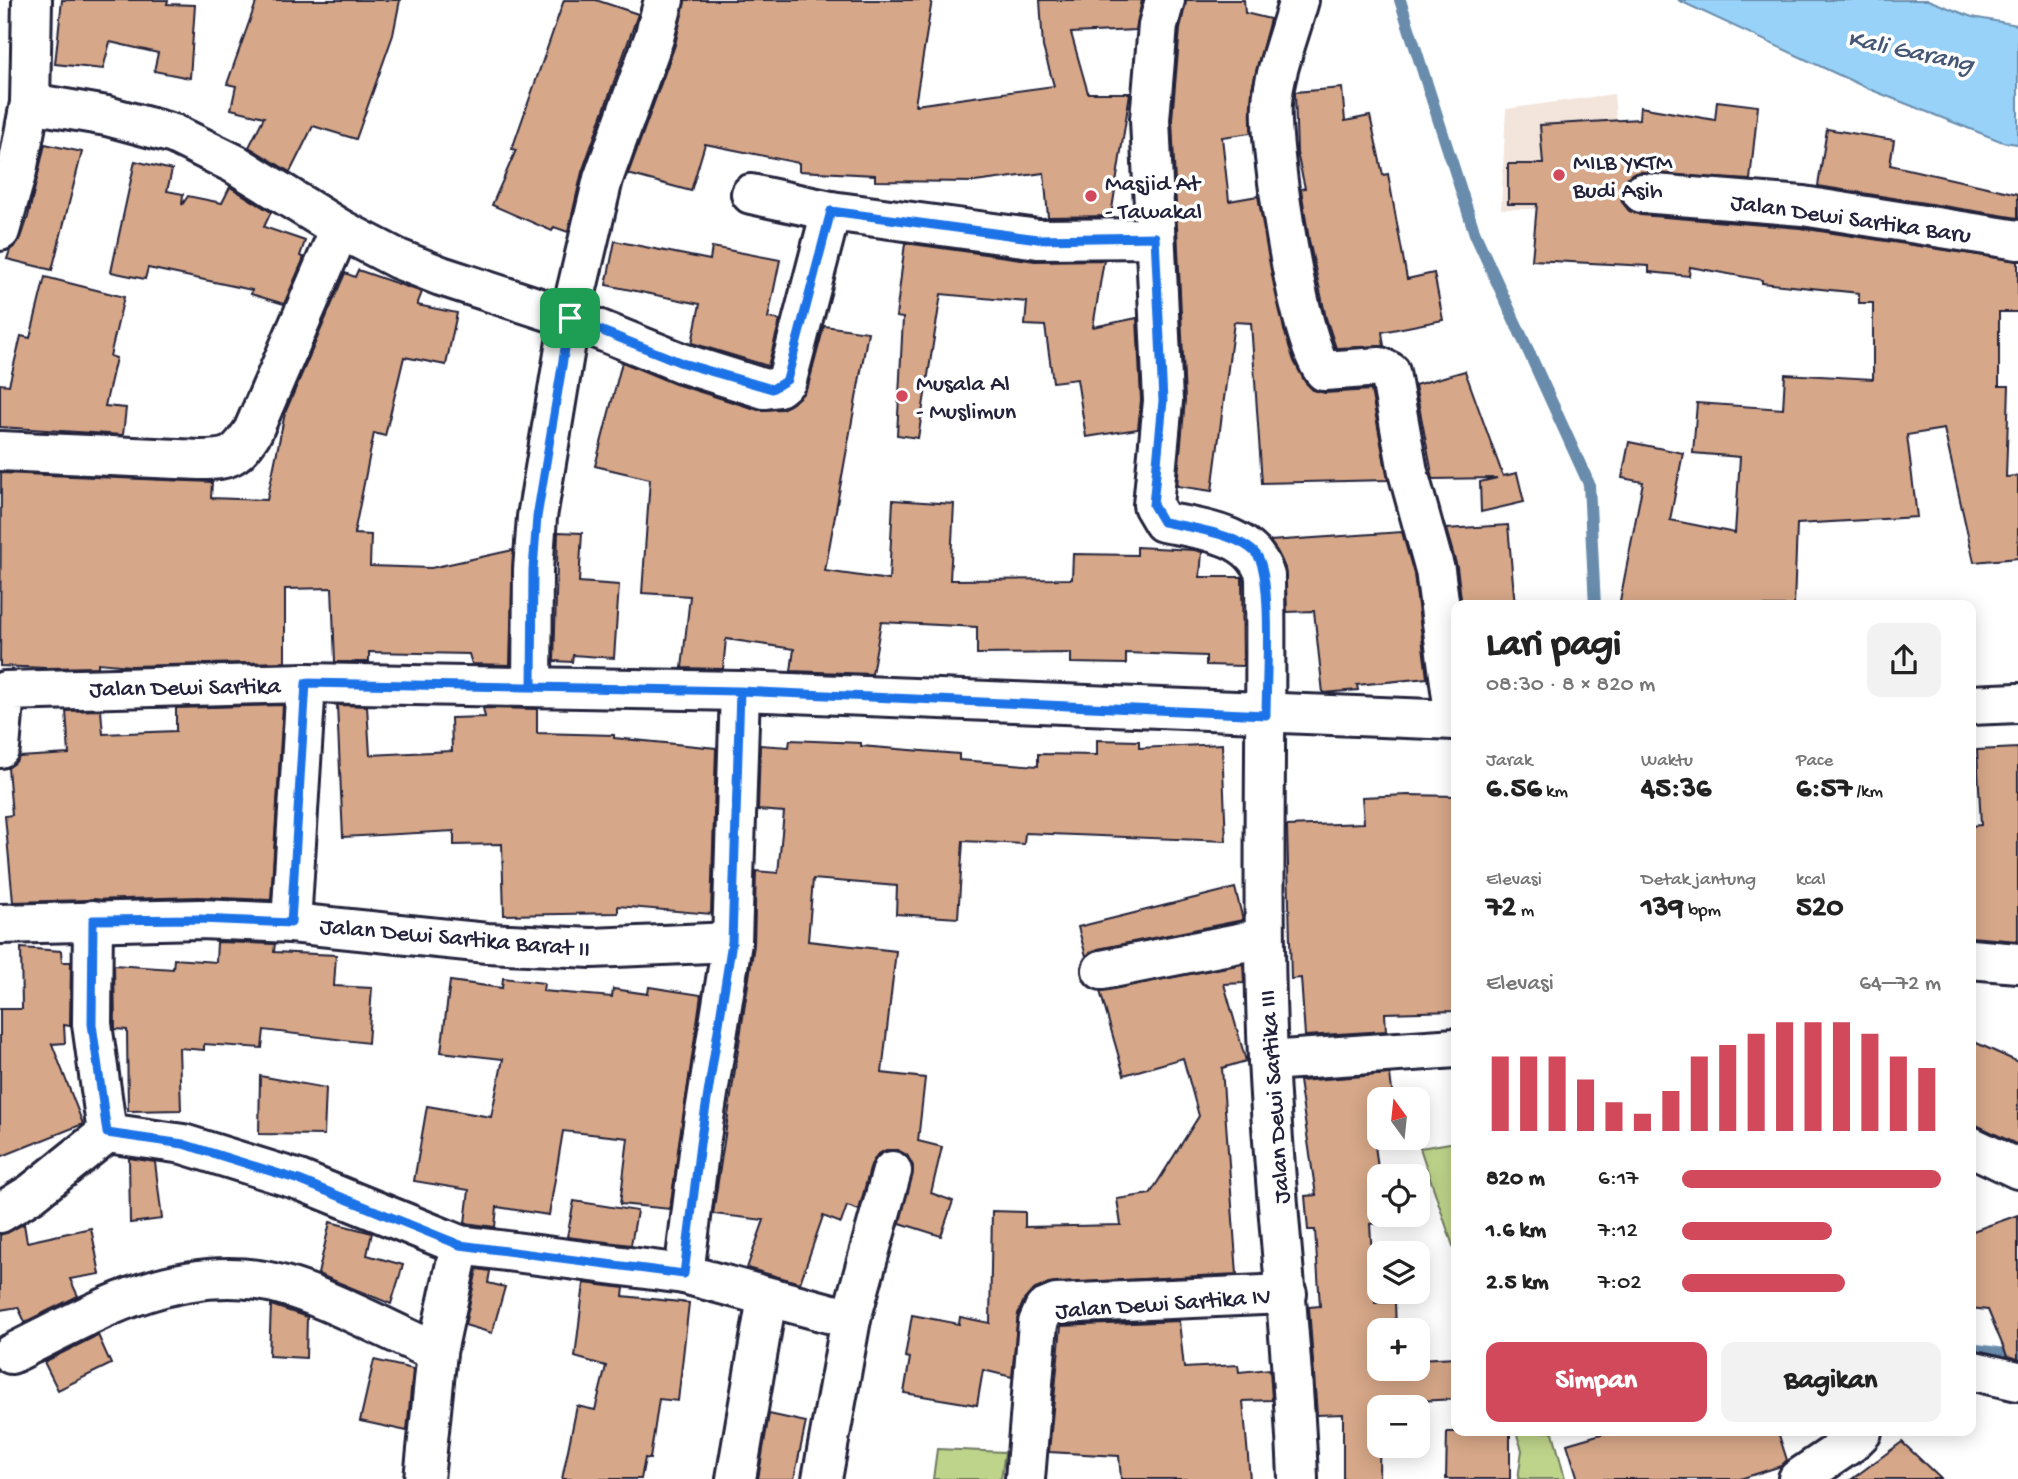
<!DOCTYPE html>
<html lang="id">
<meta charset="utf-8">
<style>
body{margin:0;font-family:"Gochi Hand",sans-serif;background:#f2f2f2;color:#222;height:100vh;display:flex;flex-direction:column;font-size:26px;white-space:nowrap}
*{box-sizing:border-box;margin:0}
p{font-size:23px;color:#767676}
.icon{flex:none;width:38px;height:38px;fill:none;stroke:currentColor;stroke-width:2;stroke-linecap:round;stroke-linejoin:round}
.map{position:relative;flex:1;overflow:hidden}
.side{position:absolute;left:1451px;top:600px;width:525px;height:836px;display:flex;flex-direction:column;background:#fff;border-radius:14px;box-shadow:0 4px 18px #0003}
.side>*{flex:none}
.needle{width:46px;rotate:345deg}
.controls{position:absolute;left:1367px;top:1087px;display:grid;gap:14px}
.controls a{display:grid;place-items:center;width:63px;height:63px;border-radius:14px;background:#fff;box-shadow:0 4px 18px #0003;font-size:35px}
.pin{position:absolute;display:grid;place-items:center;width:60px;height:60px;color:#fff;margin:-30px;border-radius:14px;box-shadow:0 4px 10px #0006}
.round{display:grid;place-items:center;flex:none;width:74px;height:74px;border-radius:14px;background:#f2f2f2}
.head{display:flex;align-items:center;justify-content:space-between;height:119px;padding:0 35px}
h1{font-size:38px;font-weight:700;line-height:52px}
.figures{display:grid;grid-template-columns:repeat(3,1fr);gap:10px;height:119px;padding:7px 35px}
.figures div{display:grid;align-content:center}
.figures b{font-size:30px;font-weight:700}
.figures small{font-size:19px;font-weight:400}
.figures p{font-size:19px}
.chart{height:196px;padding:14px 35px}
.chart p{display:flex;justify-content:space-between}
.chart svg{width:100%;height:126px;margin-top:7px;stroke:#d1495b;stroke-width:6}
.button{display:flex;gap:14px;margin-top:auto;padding:14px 35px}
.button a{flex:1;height:80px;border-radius:14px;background:#d1495b;color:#fff;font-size:28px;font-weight:700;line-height:80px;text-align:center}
.button a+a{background:#f2f2f2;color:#222}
ul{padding:0 35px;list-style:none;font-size:23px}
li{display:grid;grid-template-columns:112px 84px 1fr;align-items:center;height:52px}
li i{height:18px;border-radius:9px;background:#d1495b}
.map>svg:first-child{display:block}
.built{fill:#f3e5db}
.green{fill:#bed48a;stroke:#707b62;stroke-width:2}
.water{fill:#98d2f8;stroke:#698cac;stroke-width:2}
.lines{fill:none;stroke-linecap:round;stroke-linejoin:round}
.stream{stroke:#698cac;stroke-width:12}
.building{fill:#d6a788;stroke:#22223b;stroke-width:2}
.street-casing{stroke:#22223b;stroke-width:44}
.secondary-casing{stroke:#22223b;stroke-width:44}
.street{stroke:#fff;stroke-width:38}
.secondary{stroke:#fff;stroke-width:38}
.route-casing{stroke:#fff;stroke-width:14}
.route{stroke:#1a73e8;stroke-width:9}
.poi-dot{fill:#d1495b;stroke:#fff;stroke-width:2.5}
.labels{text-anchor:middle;stroke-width:7;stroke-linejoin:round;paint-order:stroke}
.poi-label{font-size:24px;fill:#22223b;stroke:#fff;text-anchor:start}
.street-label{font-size:24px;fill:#22223b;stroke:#fff}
.water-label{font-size:26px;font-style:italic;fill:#455774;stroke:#fff}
</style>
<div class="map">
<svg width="2018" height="1479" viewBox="0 0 2018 1479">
<rect width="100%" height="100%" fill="#fff"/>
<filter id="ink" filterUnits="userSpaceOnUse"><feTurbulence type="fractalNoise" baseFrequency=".0143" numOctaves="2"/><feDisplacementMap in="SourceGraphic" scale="14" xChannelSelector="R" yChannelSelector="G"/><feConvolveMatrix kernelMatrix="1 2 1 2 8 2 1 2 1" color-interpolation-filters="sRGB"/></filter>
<g filter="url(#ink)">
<polygon class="built" points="1614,94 1618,142 1611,209 1501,209 1506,109"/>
<g class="green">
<polygon points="1456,1142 1456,1255 1420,1148"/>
<polygon points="1516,1432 1553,1432 1565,1479 1518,1479 1522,1450"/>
<polygon points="937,1449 1005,1452 1001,1479 933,1479"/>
</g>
<polygon class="water" points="1678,0 1928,0 1972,17 2018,25 2018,144 2003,142 1869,89"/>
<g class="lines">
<g class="stream">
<polyline points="1400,0 1475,234 1589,484 1595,606"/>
<polyline points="1970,1349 2018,1356"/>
</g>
</g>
<g class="building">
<polygon points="62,0 168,0 167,4 195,5 190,78 154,71 158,53 110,42 103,69 55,64"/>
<polygon points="257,0 400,0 393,35 356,139 313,126 290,172 249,147 264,117 231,109 236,86 227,84"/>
<polygon points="564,0 596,0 638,14 582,172 568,232 554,227 552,231 492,205 516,150 512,149"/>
<polygon points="685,0 932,0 915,105 1054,86 1043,47 1040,0 1142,0 1136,30 1071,33 1088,93 1130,93 1111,216 1048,217 1044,173 975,182 875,181 875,175 799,171 799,163 705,144 691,191 628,174 675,45"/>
<polygon points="1186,0 1244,0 1245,13 1270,19 1252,88 1251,133 1222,137 1229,201 1258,196 1284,330 1294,361 1305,382 1313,390 1325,393 1371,390 1388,480 1262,483 1251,323 1234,322 1212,491 1177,486 1185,400 1172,119 1180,29"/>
<polygon points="1342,88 1345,121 1370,116 1383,175 1388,174 1407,279 1434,273 1443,320 1382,332 1384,346 1336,348 1326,318 1309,240 1301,189 1305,188 1297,153 1295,92"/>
<polygon points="1717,101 1758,106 1750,180 1633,173 1624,180 1620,191 1622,202 1629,211 1640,215 1800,228 2018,261 2018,312 1999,312 1999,386 2009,386 2006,477 2018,476 2018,558 1974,562 1944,429 1907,435 1917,517 1797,524 1794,606 1619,606 1643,482 1622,478 1629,442 1683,453 1670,520 1735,533 1740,457 1693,453 1697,403 1783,409 1785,374 1873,379 1873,303 1859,303 1859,293 1762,283 1762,280 1690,267 1689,276 1649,272 1649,266 1532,260 1537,204 1508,204 1508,164 1543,164 1540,125 1639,119 1640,107 1715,120"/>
<polygon points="1827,129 1894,140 1890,165 2018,194 2018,218 1818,186"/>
<polygon points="45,144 82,152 52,270 7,259 10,250 21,238 28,217"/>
<polygon points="135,161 172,170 167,191 183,194 182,205 188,196 222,203 230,187 271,212 264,227 305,241 300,256 304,258 284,304 251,294 252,290 148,268 145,279 111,272"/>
<polygon points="615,241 710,260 712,247 780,260 768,318 780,320 768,366 692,343 700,304 606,285"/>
<polygon points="905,243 1035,261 1104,260 1093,327 1137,318 1141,400 1138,429 1086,437 1077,379 1053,382 1045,326 1025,325 1027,302 941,294 918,438 897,435 903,318 896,317"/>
<polygon points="358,270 422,292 417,305 457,313 446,365 404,357 385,436 374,433 354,534 371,535 370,566 431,568 513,550 510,665 472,664 469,654 369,652 369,662 335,662 332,588 285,589 285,662 131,666 98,663 98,667 46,668 0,666 1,473 212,482 211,498 267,500 285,413 345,273 355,277"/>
<polygon points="45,277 124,297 110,356 116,358 105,406 126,408 123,435 0,427 0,384 9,385 21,336 30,338"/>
<polygon points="824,326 868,332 825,571 889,580 893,500 954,504 950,580 1072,579 1073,554 1137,555 1137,547 1194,550 1202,552 1200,577 1242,577 1243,666 1206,665 1206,656 1126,653 1126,664 1071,663 1071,653 977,654 977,627 881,622 872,674 791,671 794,649 726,639 723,669 682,668 690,596 642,593 650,479 595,466 622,362 675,384 758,410 782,409 793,403 808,386"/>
<polygon points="1465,371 1503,476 1517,473 1524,502 1481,512 1480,482 1497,478 1433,479 1415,385"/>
<polygon points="1508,525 1515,606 1462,606 1457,567 1446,529"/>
<polygon points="558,532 582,533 579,582 619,585 614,658 573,655 572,662 554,661"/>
<polygon points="1402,532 1414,574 1427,678 1357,685 1358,690 1323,693 1314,611 1287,612 1285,568 1270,541"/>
<polygon points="283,705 271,900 199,897 13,902 5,816 12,815 8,768 19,757 69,754 66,711 101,710 103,734 176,731 176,708"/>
<polygon points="337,705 367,706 370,755 452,751 451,718 485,717 483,708 537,709 537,733 614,735 614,738 716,748 711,914 618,906 618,913 504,915 502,844 454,845 454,831 343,837"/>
<polygon points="790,740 861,743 861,746 959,754 959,760 1038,766 1038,754 1097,755 1097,740 1139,741 1139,748 1222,744 1226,841 1025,833 1024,844 963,841 958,918 896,914 897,886 813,879 808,941 896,951 882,1073 925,1078 918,1141 942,1147 931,1193 953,1201 941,1236 900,1223 913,1166 907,1155 897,1150 886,1150 877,1155 871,1165 859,1210 847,1206 841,1223 823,1216 800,1283 747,1268 764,1220 713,1214 754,945 756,871 778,873 784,812 758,810 760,745 789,747"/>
<polygon points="2018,748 2018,941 1970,937 1970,826 1981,825 1977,750"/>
<polygon points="1408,795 1456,796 1456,1011 1385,1013 1386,1031 1305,1036 1301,978 1291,979 1287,826 1364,823 1362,797"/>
<polygon points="1235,888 1243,920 1098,949 1086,956 1078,927"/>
<polygon points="217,942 275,944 274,952 336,955 334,986 372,988 368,1043 264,1030 262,1048 204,1044 204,1050 179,1048 181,1110 128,1111 127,1030 115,1029 114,965 173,969 174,959 216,962"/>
<polygon points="21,948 61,951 62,962 71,962 70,1026 64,1025 65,1043 52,1044 83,1124 0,1157 0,1009 22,1009"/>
<polygon points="1243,964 1244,983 1224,984 1246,1061 1222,1068 1237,1274 1048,1284 1035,1289 1024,1300 1018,1314 1012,1377 983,1370 977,1405 904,1393 910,1358 905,1357 912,1315 959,1324 960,1317 990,1323 992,1211 1025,1212 1025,1227 1121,1225 1117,1199 1150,1194 1199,1116 1183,1058 1124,1075 1100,991"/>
<polygon points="503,978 544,983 543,991 612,997 613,989 648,994 649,987 701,995 670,1209 620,1204 628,1138 563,1131 549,1215 497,1207 495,1227 465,1223 469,1190 414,1181 427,1106 491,1117 503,1059 441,1052 450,981 502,988"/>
<polygon points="1970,1040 2018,1062 2018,1145 1970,1122"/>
<polygon points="1390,1074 1393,1099 1379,1099 1379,1122 1372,1122 1379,1176 1379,1223 1370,1224 1375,1303 1395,1302 1396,1330 1379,1330 1379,1368 1418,1368 1418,1359 1456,1357 1456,1399 1380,1403 1379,1479 1343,1479 1343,1414 1317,1415 1309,1307 1320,1306 1315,1230 1308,1230 1305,1196 1316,1195 1299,1081"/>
<polygon points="260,1076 326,1088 324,1135 259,1134"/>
<polygon points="129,1158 155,1162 162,1219 130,1223"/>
<polygon points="574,1201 637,1211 631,1245 567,1237"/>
<polygon points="2018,1215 2018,1359 2007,1356 1988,1310 1970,1308 1970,1232"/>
<polygon points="330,1222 372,1233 367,1255 403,1265 391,1304 318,1274"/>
<polygon points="24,1224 27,1242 91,1228 100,1274 70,1279 78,1296 25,1322 18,1307 0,1310 0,1235"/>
<polygon points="477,1269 490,1271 488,1283 505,1287 492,1333 465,1325"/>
<polygon points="584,1283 624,1288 623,1296 689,1303 678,1401 659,1399 650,1459 645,1458 641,1479 562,1479 577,1406 595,1410 606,1366 575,1357"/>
<polygon points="271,1305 307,1317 306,1358 269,1356"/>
<polygon points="1179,1321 1184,1368 1238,1365 1239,1372 1270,1369 1272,1400 1243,1401 1250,1479 1121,1479 1119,1456 1049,1452 1061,1326"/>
<polygon points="98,1335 111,1364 58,1390 44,1362"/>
<polygon points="374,1360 413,1369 407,1431 360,1421"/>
<polygon points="769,1414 806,1422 794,1479 758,1479"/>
<polygon points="1447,1432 1510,1432 1510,1479 1446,1479"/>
<polygon points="1608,1432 1778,1432 1787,1460 1781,1466 1740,1479 1578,1479 1567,1444"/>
<polygon points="1902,1442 1941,1479 1852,1479"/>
</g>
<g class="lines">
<g class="street-casing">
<g id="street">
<path d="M 1165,0 L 1158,25 L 1150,119 L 1163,401 L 1153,505 L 1163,522 C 1200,529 1254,534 1265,576 C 1267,737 1261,897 1268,1057 C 1274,1198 1293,1338 1298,1479"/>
<path d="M 1299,0 C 1291,30 1273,75 1272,104 C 1269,147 1299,345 1324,371 L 1380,367 L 1390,372 L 1408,472 L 1435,570 L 1455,720"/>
<polyline points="30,103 107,116 174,134 235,164 340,229 398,259 441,276 570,318 682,363 765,389 779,387 787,380 831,211 1038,239 1155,238"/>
<polyline points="1642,193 1803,206 2018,240"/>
<polyline points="751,194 831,211"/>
<polyline points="0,231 17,171 30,103 32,0"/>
<path d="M 0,451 L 200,460 C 230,460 236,457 253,431 L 340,229"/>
<polyline points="532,687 533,570 537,517 570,318 603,179 654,38 664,0"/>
<polyline points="93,920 92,1024 107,1133"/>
<polyline points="291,923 306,683"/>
<polyline points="0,924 200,919 291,923 487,943 592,948 732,942"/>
<polyline points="1970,959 2018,963"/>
<polyline points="1102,970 1264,938"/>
<polyline points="1268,1061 1456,1048"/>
<polyline points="1970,1146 2018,1169"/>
<polyline points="0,1213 32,1193 107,1133 183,1144 299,1180 460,1245 684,1274 851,1319"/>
<polyline points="684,1274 700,1144 732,942 740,691"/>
<path d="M 11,1354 C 88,1316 168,1267 258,1280 C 310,1287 386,1330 437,1352"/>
<polyline points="1970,1370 2018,1381"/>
<polyline points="424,1479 437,1352 460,1245"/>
<polyline points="736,1479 767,1298"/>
<polyline points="822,1479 851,1319 892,1171"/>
<polyline points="1025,1479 1038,1323 1044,1309 1056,1304 1287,1294"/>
<polyline points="1798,1479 1851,1443 1862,1432"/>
</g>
</g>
<g class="secondary-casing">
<g id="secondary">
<polyline points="1970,705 2018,703"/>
<polyline points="0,748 5,691 306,683 740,691 1456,720"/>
</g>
</g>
<use href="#street" class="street"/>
<use href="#secondary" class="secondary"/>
</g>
</g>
<g class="lines" filter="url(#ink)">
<g class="route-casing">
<path id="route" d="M 570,318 L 537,517 L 533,569 L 532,687 L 740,691 L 732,942 L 700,1144 L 684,1274 L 460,1245 L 299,1180 L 183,1144 L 107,1133 L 92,1024 L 93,920 L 200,919 L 291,923 L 306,683 L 740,691 L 1266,715 C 1266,684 1273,575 1257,555 C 1240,534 1188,527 1163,522 L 1153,505 L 1163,401 L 1155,237 L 1038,239 L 831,211 L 787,380 L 772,389 L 682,363 L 570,318"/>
</g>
<use href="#route" class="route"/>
</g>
<g class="poi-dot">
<circle cx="1559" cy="175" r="7"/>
<circle cx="1091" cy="196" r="7"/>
<circle cx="902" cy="396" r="7"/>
</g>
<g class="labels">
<g class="poi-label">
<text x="1573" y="169">MILB YKTM<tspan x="1573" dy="28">Budi Asih</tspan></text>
<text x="1105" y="190">Masjid At<tspan x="1105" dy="28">- Tawakal</tspan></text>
<text x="916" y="390">Musala Al<tspan x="916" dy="28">- Muslimun</tspan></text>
</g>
<g class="street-label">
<text transform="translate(1851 217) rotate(8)" y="8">Jalan Dewi Sartika Baru</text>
<text transform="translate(185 686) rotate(-1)" y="8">Jalan Dewi Sartika</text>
<text transform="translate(455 936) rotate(5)" y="8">Jalan Dewi Sartika Barat II</text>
<text transform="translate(1273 1097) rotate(-94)" y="8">Jalan Dewi Sartika III</text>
<text transform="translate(1163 1302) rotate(-4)" y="8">Jalan Dewi Sartika IV</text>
</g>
<g class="water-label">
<text transform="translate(1911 49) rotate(12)" y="9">Kali Garang</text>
</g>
</g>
</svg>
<div class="controls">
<a><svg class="needle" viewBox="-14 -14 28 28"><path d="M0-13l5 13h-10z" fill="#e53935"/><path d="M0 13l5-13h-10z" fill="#767676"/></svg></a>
<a><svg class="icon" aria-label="locate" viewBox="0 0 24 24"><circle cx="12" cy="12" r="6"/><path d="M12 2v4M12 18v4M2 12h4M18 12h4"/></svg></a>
<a><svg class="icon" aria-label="layers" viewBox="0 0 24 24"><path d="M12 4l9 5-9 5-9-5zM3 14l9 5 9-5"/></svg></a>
<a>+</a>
<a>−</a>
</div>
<div class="pin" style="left:570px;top:318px;background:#1e9e55"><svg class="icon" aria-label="arrive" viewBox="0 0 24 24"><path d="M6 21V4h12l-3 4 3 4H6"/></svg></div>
<section class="side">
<div class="head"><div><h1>Lari pagi</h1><p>08:30 · 8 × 820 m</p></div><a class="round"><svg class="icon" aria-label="share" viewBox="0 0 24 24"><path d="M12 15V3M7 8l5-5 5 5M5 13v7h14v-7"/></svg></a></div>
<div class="figures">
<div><p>Jarak</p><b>6.56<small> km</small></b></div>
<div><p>Waktu</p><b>45:36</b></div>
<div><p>Pace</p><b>6:57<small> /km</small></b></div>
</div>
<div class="figures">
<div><p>Elevasi</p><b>72<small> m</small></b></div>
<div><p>Detak jantung</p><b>139<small> bpm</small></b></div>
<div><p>kcal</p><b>520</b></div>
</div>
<div class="chart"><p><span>Elevasi</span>64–72 m</p>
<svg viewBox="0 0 160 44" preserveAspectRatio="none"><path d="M5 44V18M15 44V18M25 44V18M35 44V26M45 44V34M55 44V38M65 44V30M75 44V18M85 44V14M95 44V10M105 44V6M115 44V6M125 44V6M135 44V10M145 44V18M155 44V22"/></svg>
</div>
<ul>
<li><b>820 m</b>6:17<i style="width:100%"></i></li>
<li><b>1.6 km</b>7:12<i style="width:58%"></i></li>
<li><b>2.5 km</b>7:02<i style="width:63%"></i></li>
</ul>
<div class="button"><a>Simpan</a><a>Bagikan</a></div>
</section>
</div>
